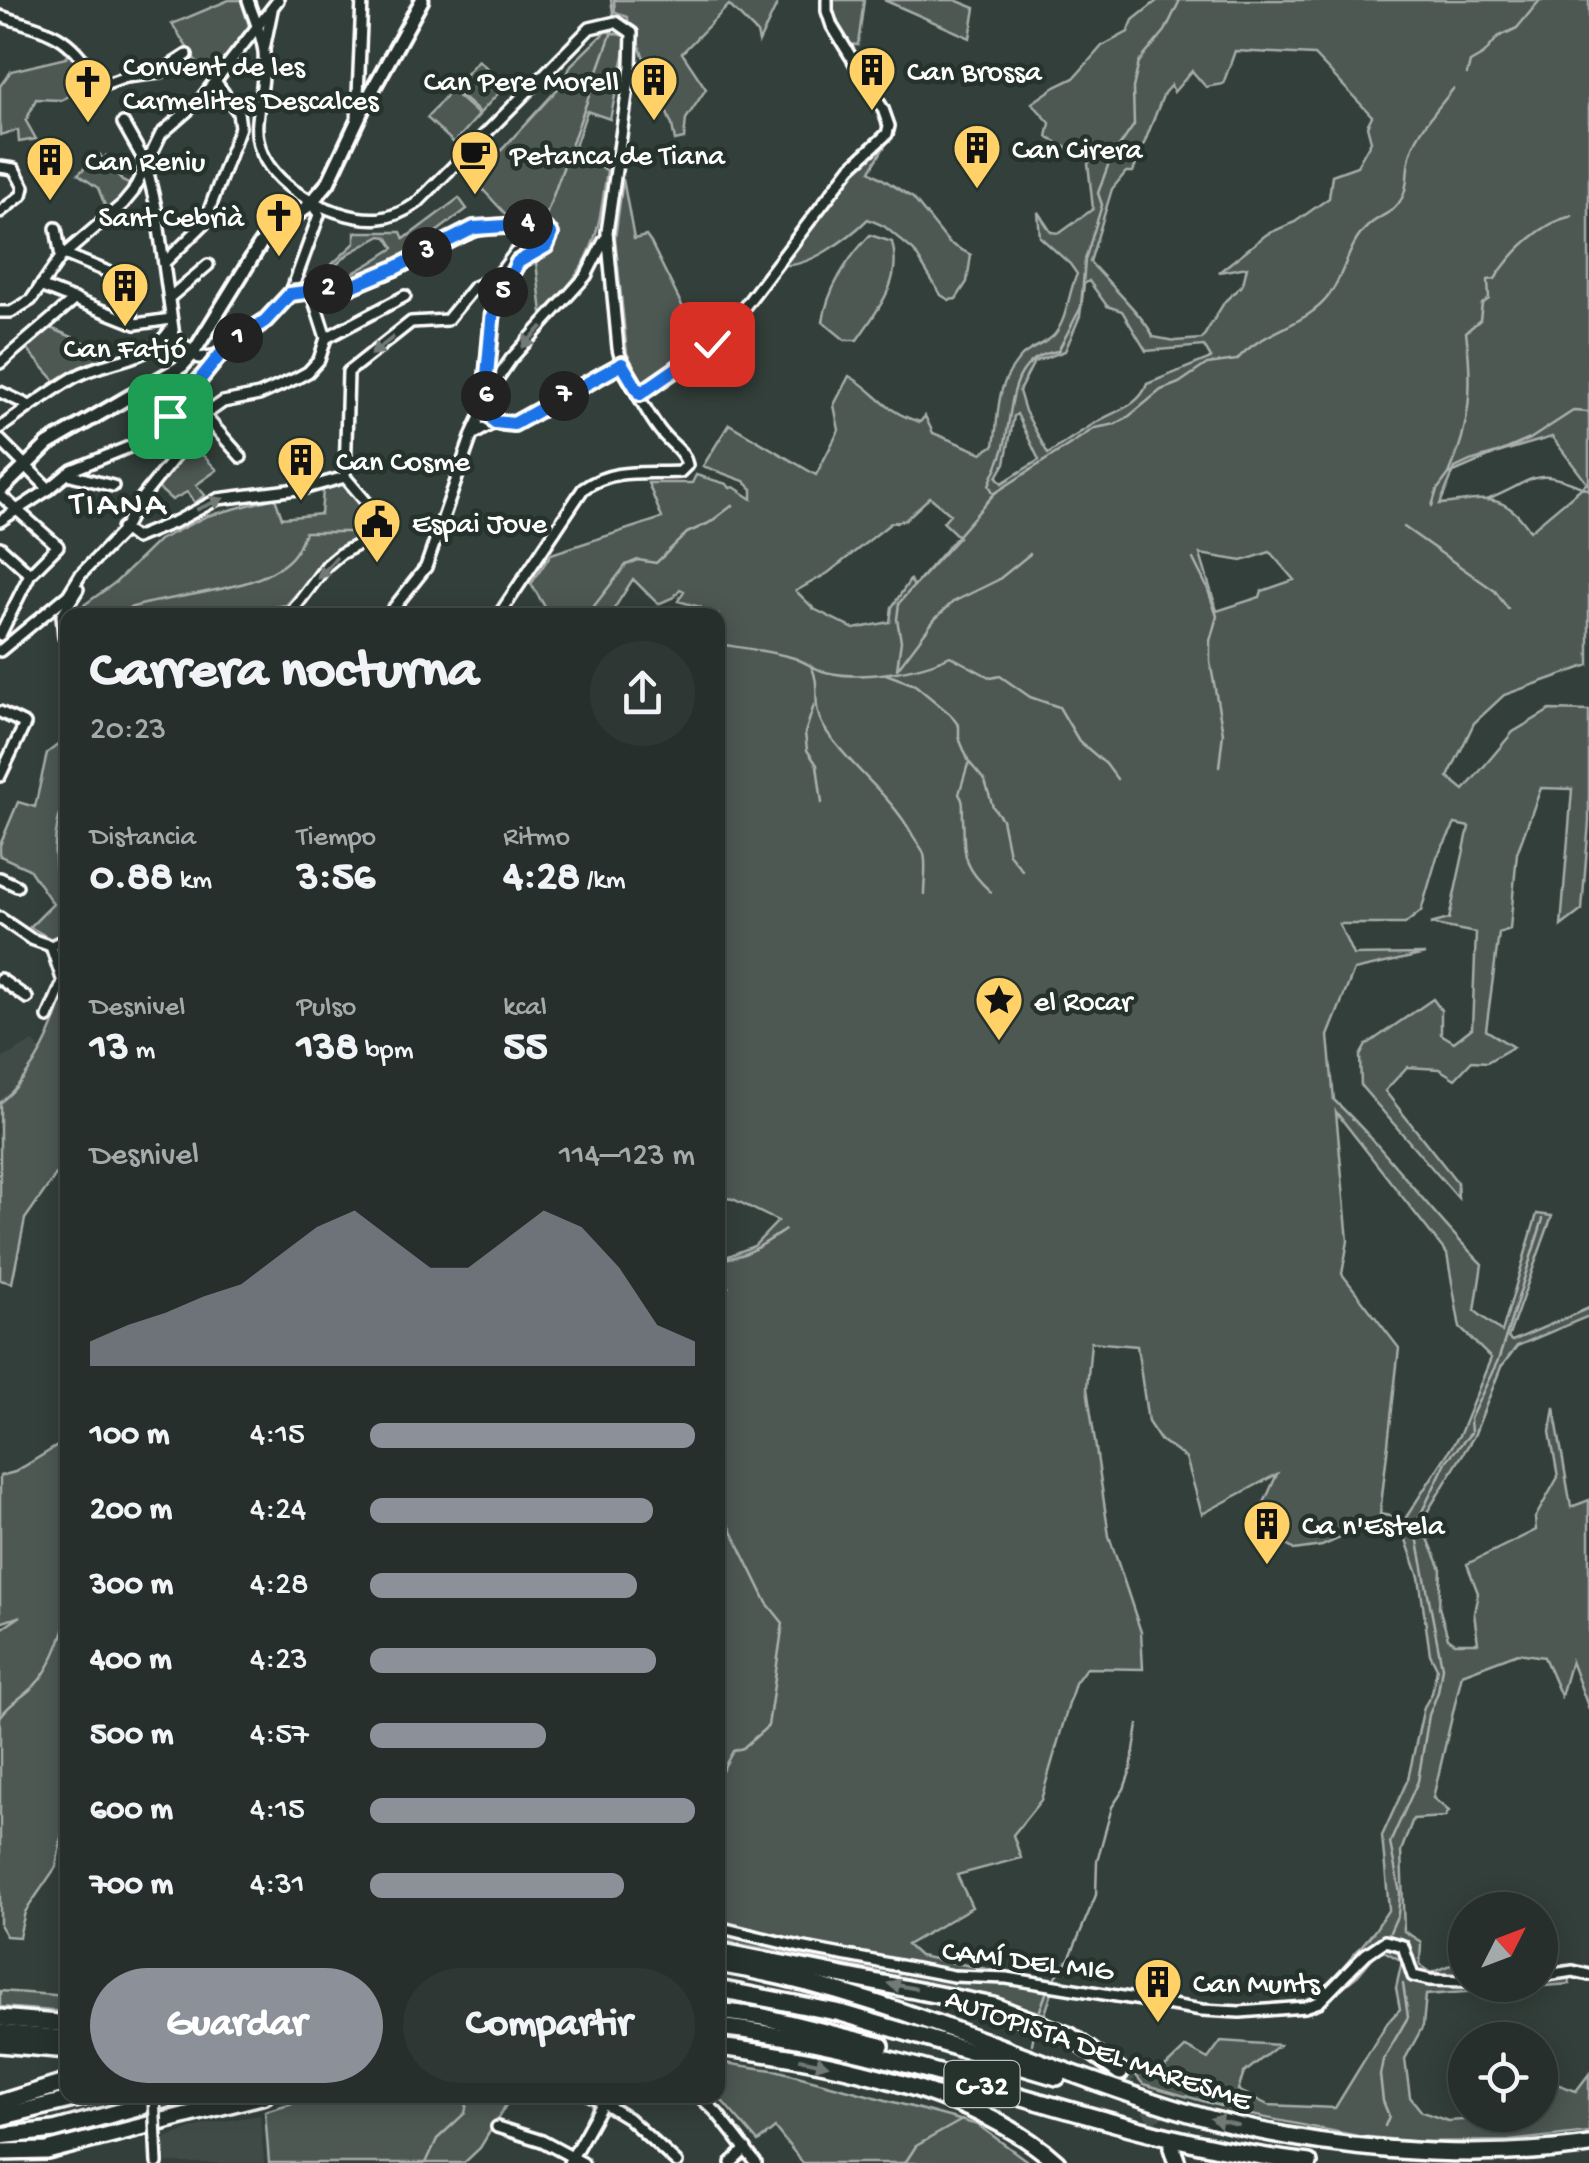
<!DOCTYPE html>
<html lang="es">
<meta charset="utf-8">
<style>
body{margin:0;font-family:"Gochi Hand",sans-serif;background:#2e3734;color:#f1f3f6;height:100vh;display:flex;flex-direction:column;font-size:38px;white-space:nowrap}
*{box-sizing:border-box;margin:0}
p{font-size:32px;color:#a4a9a9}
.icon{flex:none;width:55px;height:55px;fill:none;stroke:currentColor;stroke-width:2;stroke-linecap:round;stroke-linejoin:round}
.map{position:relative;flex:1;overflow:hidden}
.side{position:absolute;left:60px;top:608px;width:665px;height:1495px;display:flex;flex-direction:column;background:#262f2c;border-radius:20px;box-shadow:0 5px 25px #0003,0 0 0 2px #424a48}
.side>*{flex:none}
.needle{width:65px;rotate:48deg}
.buttons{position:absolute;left:1448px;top:1892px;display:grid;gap:20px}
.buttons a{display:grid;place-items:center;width:110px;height:110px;border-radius:50%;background:#262f2c;box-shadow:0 5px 25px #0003,0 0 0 2px #424a48;font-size:50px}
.pin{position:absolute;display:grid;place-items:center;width:85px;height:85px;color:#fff;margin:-42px;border-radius:20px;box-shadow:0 5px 15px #0006}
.km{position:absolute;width:50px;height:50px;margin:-25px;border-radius:50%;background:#222;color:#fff;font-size:28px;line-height:50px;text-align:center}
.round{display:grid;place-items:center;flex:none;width:105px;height:105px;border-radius:52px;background:#2e3734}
.summary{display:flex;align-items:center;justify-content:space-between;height:170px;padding:0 30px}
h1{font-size:55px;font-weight:700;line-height:75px}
.figures{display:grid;grid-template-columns:repeat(3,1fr);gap:15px;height:170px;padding:10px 30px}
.figures div{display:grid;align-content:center}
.figures b{font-size:42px;font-weight:700}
.figures small{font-size:28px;font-weight:400}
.figures p{font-size:28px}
.chart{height:280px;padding:20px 30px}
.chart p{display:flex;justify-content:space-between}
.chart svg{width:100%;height:180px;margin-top:10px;fill:#8c9099;opacity:.7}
.button{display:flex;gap:20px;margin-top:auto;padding:20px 30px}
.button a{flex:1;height:115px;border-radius:60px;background:#8c9099;color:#fff;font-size:40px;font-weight:700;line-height:115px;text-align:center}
.button a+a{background:#2e3734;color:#f1f3f6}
ul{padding:0 30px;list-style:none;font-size:32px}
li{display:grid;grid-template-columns:160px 120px 1fr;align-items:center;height:75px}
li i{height:25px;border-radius:12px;background:#8c9099}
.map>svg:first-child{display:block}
.built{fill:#404c47}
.green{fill:#4d5853;stroke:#a6aca9;stroke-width:2.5;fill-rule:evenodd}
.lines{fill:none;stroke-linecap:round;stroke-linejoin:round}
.stream{stroke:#abb0ae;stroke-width:2.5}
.motorway-tunnel{stroke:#47524e;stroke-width:15;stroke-dasharray:15 8;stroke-linecap:butt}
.minor-casing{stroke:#fff;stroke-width:16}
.tertiary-casing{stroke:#fff;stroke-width:19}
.motorway-casing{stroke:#fff;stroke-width:22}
.minor{stroke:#26332d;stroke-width:9}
.tertiary{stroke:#26332d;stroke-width:11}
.motorway{stroke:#26332d;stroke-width:15}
.minor-bridge-casing{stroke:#fff;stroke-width:16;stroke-linecap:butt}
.minor-bridge{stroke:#26332d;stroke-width:9}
.oneway{fill:#727a76}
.route-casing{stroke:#fff;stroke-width:20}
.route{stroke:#1a73e8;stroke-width:12}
.labels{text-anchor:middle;stroke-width:9;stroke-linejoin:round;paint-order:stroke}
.shield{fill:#26332d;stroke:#bec2c0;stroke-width:2.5}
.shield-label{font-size:28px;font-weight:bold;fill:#fff}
.poi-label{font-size:30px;fill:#fff;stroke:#26332d;text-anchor:start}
.street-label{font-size:30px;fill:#fff;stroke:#26332d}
.quarter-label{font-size:35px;letter-spacing:2.5px;fill:#fff;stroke:#26332d}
</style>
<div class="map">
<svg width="1589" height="2163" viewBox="0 0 1589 2163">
<rect width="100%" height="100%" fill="#333f3a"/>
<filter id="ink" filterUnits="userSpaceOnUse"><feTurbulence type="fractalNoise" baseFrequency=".01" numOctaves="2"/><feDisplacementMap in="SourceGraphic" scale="20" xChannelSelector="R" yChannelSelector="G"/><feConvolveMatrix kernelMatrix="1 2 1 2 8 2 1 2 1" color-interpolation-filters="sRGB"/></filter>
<g filter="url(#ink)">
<g class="built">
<polygon points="33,1041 42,1052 19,1086 0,1103 0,1060"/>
<polygon points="260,2115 264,2163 166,2163 165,2138 206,2124"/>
</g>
<g class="green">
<polygon points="229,0 241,0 249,26 208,80 172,24"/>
<polygon points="614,0 779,0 759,42 757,33 729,5 682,53 706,89 686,119 684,139 675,141 672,125 627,17 615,12"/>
<polygon points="831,0 864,0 858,45 849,44 833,21"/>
<polygon points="884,0 955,0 975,8 970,38"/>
<path d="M 1158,0 L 1589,0 L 1589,665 L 1504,695 L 1474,723 L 1448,777 L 1464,790 L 1513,732 L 1550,710 L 1589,711 L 1589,821 L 1582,910 L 1561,926 L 1572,789 L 1541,788 L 1517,853 L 1510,929 L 1499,933 L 1486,1030 L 1513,1047 L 1487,1062 L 1472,1061 L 1455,1079 L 1439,1069 L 1407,1067 L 1385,1091 L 1457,1182 L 1458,1198 L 1361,1086 L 1360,1056 L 1366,1045 L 1433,999 L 1441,1010 L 1441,1034 L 1454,1042 L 1472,1028 L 1476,933 L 1430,924 L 1449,919 L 1469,827 L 1455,824 L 1437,857 L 1421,911 L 1405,924 L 1339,924 L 1353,955 L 1425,954 L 1354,970 L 1328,1036 L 1334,1100 C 1388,1151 1429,1212 1482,1264 L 1475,1311 L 1502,1332 L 1537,1214 L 1552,1216 L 1508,1338 L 1512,1341 L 1589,1308 L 1589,1316 L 1517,1346 L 1501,1367 L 1474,1436 L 1421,1522 L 1441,1569 L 1439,1607 L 1448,1638 L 1455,1643 L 1478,1643 L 1474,1613 L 1478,1593 L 1467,1564 L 1536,1530 L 1535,1518 L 1558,1477 L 1550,1432 L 1554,1407 L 1571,1507 L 1589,1500 L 1589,1709 L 1571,1661 L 1561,1696 L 1544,1657 L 1518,1653 L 1462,1674 L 1433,1798 L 1449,1811 L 1445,1817 L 1413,1819 L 1401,1851 L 1404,1931 L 1421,1942 L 1420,1965 L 1432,1973 L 1453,1964 L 1465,1964 L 1465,1985 L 1540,1985 L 1540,1965 L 1567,1965 L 1570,1984 L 1426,1995 L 1423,2026 L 1405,2059 L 1410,2097 L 1422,2112 L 1448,2121 L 1479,2119 L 1483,2115 L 1540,2115 L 1540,2078 L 1576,2091 L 1589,2074 L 1589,2132 L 1509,2141 L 1421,2142 L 1358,2136 L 1251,2115 L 1143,2084 L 1130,2068 L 1134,2063 L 1162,2070 L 1186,2047 L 1208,2059 L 1221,2041 L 1279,2045 L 1244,2073 L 1238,2090 L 1268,2105 L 1335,2108 L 1387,2023 L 1400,2009 L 1396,1988 L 1402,1961 L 1380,1949 L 1358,1975 L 1311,2013 L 1309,2000 L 1334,1978 L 1375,1930 L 1389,1909 L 1382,1836 L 1408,1779 L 1424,1707 L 1432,1693 L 1437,1668 L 1430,1654 L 1419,1577 L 1403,1531 L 1373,1523 L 1322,1546 L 1294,1550 L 1255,1523 L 1277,1474 L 1202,1514 L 1186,1458 L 1160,1440 L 1148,1422 L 1137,1346 L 1091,1342 L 1087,1388 L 1109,1536 L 1141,1632 L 1143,1669 L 1086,1668 L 1075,1683 L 1041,1800 L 1013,1835 L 1021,1858 L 957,1875 L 972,1907 L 907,1945 L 919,1956 L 1055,1982 L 1045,2014 C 937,1982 828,1961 718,1940 L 718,1295 L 728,1287 L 718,1280 L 718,1260 L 754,1246 L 778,1221 L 733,1199 L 718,1197 L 718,615 L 695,615 L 700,607 L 678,601 L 684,591 L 680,589 L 674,597 L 658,604 L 633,579 L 610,615 L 550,615 L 531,584 L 551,554 L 662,518 L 648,483 L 692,483 L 696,475 L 727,484 L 730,488 L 734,487 L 752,499 L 752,489 L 744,481 L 703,466 L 729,424 L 816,475 L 839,430 L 834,405 L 849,376 C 877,391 882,411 920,422 L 925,416 L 933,433 L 982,453 L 994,445 C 1000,409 994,386 1022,356 C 1031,347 1047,344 1055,334 C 1068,317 1068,293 1077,274 L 1070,264 L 1040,237 L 1038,212 L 1051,232 L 1060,233 L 1093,209 L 1088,163 L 1097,154 L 1080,155 L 1047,137 L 1050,123 L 1032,103 L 1055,87 L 1074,78 L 1102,46 L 1128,32 L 1133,20 ZM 1235,51 L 1314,55 L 1372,116 L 1367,126 L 1371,141 L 1357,166 L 1332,175 L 1329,198 L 1295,222 L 1267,234 L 1219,272 L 1247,267 L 1243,284 L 1225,301 L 1202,339 L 1175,341 L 1153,337 C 1151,324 1102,276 1090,262 L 1112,189 L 1126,172 L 1133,172 L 1164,93 L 1171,85 L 1174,92 L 1192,71 L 1206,87 L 1223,84 ZM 1089,281 L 1107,306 L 1122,311 L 1146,351 L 1204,346 L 1211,358 L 1147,384 C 1139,407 1116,410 1097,422 C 1080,432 1064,443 1048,454 L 1025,411 L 1019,391 L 1034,362 L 1065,351 L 1080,316 L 1084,284 ZM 1017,414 L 1039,460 L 1002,483 L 997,477 L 1005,463 L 1014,416 ZM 1552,437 L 1587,483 L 1530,531 C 1502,488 1481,501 1440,504 L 1455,468 L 1470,461 ZM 930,497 L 950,514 L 943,522 L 959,537 L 914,586 L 910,580 L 892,607 L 890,622 L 854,629 L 814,609 L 796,591 L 828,573 L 891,523 L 905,520 ZM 1270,552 L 1294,580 L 1262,591 L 1260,597 L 1217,611 L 1200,554 L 1242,561 ZM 1336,1112 L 1447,1254 L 1460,1328 L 1491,1358 L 1460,1434 L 1405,1519 L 1380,1514 L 1399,1348 L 1342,1274 L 1348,1241 Z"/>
<path d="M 606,31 L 628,37 L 610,119 L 587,111 L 572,155 L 607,170 C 598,239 594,264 542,313 L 535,254 L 555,245 L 554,233 L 512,221 L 474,180 L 564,82 L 571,65 Z"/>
<polygon points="70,51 95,83 61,100 36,99 26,121 36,139 19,142 18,130 0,135 0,86 11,71 66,58"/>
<polygon points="478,60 506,85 480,113 453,89"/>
<polygon points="451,90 479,115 454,143 427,118"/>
<path d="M 879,143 L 886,144 L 870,171 L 913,198 L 949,243 L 971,255 L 967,282 L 956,299 L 949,300 L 941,295 L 914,251 L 884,226 L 868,219 C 851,236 805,271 781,264 L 851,173 Z"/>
<polygon points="100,155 103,160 106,156 122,181 131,185 119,204 108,213 98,188 78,174"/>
<polygon points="623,179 634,239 646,236 651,243 702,346 645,387 627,353 615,238"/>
<path d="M 459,198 L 467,209 L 412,250 L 415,255 C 380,275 341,287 301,288 L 299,284 L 303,276 L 311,280 L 314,275 C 340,289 372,261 394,248 L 387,237 L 381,236 L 348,254 L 333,268 L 330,266 L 355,243 L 355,232 L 401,232 L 404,239 Z"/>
<path d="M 870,235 L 892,242 C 903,281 878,309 857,340 L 845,340 L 823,322 C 827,290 848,258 870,235 Z"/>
<polygon points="48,327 87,343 111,362 81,368 58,384 25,347"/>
<polygon points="191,443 217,470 196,485 205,495 195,503 187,492 172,500 155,485"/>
<polygon points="343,481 369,508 366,537 337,551 286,605 230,615 70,615 116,582 159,540 207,516 275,498 282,518 321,514 323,490"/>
<polygon points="67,738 68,931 53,940 30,927 53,904 29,869 0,856 0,845 18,802 35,807 47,753"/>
<path d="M 67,982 L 67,1159 L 25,1219 L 12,1283 L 0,1280 L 0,1103 C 37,1071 55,1029 67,982 Z"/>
<polygon points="67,1440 67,1805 56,1867 25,1912 19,1937 6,1936 0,1926 0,1630 21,1616 0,1623 0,1476 15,1472"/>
<polygon points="0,1991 67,1996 67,2012 0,2007"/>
<polygon points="718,2062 779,2071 978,2125 1030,2163 803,2163 775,2128 758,2142 717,2095"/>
<polygon points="320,2095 512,2095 480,2148 464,2163 269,2163 265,2111"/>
</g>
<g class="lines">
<g class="stream">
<polyline points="611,0 614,18"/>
<polyline points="1467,74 1470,62 1484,54 1498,37 1517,28 1540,0"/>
<polyline points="544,221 614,26"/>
<path d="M 1449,474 C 1471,424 1473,385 1466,332 L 1480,320 L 1482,304 L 1489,299 L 1488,280 L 1495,279 C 1512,252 1541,223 1572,216"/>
<path d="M 995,493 L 1095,428 L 1116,424 L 1128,417 L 1161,390 L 1179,383 L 1207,364 L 1237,360 C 1261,330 1308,326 1330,294 C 1345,273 1348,245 1367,227 C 1379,215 1394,214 1402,198 C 1409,185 1406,174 1409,161 C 1413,135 1438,109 1453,89"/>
<path d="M 1487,500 C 1539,479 1531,465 1589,490"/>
<polyline points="1432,506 1437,490 1449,474 1530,439 1573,411 1589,412"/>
<polyline points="1404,527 1495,591 1508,609"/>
<polyline points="1193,559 1207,587 1217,616 1210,641 1210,661 1223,733 1219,767"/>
<path d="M 111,615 C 157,592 265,596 295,553 C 299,547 302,539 305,532 L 350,532 L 367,520"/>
<polyline points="587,615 626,565 638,560 656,563 687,533 709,523 733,505"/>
<path d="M 718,644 C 743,648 770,651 794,658 C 806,662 817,671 830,673 C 863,680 920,671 950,656 L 991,678 L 1000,676 L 1030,697 L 1059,707 L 1079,741 L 1106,764 L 1117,779"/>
<path d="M 811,666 C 823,689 808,704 827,732 C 853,770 889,793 912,834 C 915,840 922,848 924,854 C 927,866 924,882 924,894"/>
<polyline points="898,668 935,619 953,602 998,580 1030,554"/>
<path d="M 897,669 L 901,641 L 897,619 L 899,603 L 994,494 L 989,485 C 994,472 1001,460 1004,447 C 1014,408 1007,358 1058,351 L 1081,307 L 1085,260 L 1102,205 L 1098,193 L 1110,160 L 1134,125 L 1133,88 L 1139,62 L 1165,31 L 1180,0"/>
<polyline points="886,674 915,685 950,714 959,726 959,738 969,762 985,781 993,807 1002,819 1009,854 1022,870"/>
<polyline points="814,705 805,733 807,750 817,765 822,803"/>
<path d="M 968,764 L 959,794 C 965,803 962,807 963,818 C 965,855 961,865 991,892"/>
<path d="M 68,792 C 51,830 50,870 68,908"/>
<path d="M 718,1259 C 744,1259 764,1244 785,1230"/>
<polyline points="718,1515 726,1519 767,1603 783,1623 768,1726 743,1748 733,1751 718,1778"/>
<path d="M 0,1717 C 10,1703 23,1697 35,1685 C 52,1668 60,1641 68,1620"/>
<polyline points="1390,1932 1398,1914 1400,1893 1390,1843 1418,1781 1429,1715 1438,1692 1442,1667 1415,1526 1447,1460 1471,1433 1470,1419 1499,1358 1543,1219"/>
<polyline points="1040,2010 1048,1988 1070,1957 1096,1895 1097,1861 1112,1807 1124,1789 1131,1769 1138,1725"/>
<polyline points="1032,2044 1035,2028"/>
<polyline points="979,2106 988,2097"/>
<polyline points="1385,2126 1389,2116 1383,2101 1380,2075 1383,2060 1408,2017 1403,1984"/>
<polyline points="426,2163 437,2139 465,2113 469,2095"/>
<polyline points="905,2163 916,2146 962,2120"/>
</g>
<polyline class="motorway-tunnel" points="1120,2072 1148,2106 1170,2144"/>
<g class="minor-casing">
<g id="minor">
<path d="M 248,0 C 253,16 262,35 264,52 C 266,74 259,99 257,121 C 253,169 297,198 337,212 C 368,222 390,222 417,203 L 590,28 L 616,22 L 632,33 L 631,67 L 607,232 L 618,348 C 621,368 650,419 663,434 C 672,445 684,451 687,465 L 680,472 C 644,474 614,467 583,489 L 499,615"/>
<path d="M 0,16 C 56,33 69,34 101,86 L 126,77 L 159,73 L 187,55"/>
<polyline points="264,49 272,10"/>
<polyline points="357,119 362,0"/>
<polyline points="123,123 146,164 156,207 174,336 199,358 220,355"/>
<polyline points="0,167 14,169 24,187 22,195 0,212"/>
<polyline points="56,228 61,257"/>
<polyline points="64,254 128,280 132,322"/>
<polyline points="164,263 204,224 240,127 238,112 215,81"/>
<polyline points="40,286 136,324 171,319"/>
<path d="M 290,295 C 310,289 332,291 352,285 C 423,267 461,214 543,225 L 551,234 L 544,247"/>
<polyline points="169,298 208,265"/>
<polyline points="0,312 11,312 31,300 61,257 123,204 133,192 161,134 201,99 278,0"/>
<polyline points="326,338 405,296"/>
<polyline points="0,363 75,299"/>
<polyline points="0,392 30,406"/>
<polyline points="640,394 720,339 851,167 887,134 889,126 883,109 832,26 827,11 827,0"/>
<path d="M 486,397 C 487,349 489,274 537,250"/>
<polyline points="204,415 241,457"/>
<polyline points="196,421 223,402 259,395 297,378 308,372 319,360 326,338 311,291"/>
<path d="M 0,428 C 24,411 48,393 73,378 C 106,358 147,365 171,329"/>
<polyline points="476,433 495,422 514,424 622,364"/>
<polyline points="0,440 49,489"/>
<polyline points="67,474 113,486"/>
<polyline points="345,477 348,372 411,322 447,320 474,287 497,277 515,253 544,247"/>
<polyline points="0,495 58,546 30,574 0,635"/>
<polyline points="0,521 49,489 72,470 139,443 192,401"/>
<polyline points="122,528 135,538 177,521 218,499 306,488 345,477"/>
<polyline points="0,547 30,574"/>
<polyline points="289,615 327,565 340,554 367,540 373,531 374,511 345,477"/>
<polyline points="388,615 426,567 473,432 498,378 511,359 586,276 605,239"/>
<polyline points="64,637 62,615 78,589"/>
<polyline points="0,651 68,595 81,574 122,532 137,504 189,439 196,421 192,401 194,387 228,345 265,321 290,295 319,215 314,204"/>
<polyline points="0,712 25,724 0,776"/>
<polyline points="0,878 17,886"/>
<polyline points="0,918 31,939 51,946"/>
<polyline points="51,946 68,938"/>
<polyline points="0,979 27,998"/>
<polyline points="48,1017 63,982 51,946"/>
<polyline points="718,1927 800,1947 953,1976 1007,1978 1202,2010 1240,2012 1305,2007 1319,2002 1366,1954 1385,1941 1403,1946 1413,1976 1430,1980 1465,1981"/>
<polyline points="1540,1976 1573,1971 1589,1975"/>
<polyline points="590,2095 628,2118 677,2163"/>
<polyline points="698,2095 717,2113 756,2163"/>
<polyline points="497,2127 542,2141 583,2163"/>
<polyline points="156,2141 157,2163"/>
<polyline points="569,2163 603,2102"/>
<polyline points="731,2163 746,2149"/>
</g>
</g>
<g class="tertiary-casing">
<polyline id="tertiary" points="0,491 48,444 182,366 192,355 261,243 308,206 328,183 368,98 422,0"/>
</g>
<g class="motorway-casing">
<g id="motorway">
<polyline points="718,1951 994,2006 1070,2036 1120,2072"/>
<path d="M 718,1964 C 882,1990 1031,2066 1189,2113 C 1312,2149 1462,2163 1589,2145"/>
<polyline points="718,1989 841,2013 1057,2077"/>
<polyline points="718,2011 764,2017 881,2046"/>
<polyline points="0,2018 68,2024"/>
<path d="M 718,2027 C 920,2049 1107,2139 1309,2163"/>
<polyline points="0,2033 68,2039"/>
<polyline points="0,2044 68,2050"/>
<path d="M 718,2047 C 823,2059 977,2090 1057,2163"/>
<polyline points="0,2103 68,2082"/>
<polyline points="0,2117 90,2095"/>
<polyline points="0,2136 54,2130 181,2095"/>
<polyline points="1172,2148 1177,2163"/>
<polyline points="0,2152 47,2151 265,2095"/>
</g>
</g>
<use href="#minor" class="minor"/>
<use href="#tertiary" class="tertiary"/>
<use href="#motorway" class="motorway"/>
<g class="minor-bridge-casing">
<polyline id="minor-bridge" points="154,2095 156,2141"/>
</g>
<use href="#minor-bridge" class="minor-bridge"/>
</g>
<defs><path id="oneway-solid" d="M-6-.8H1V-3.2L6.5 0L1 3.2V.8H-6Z" transform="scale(2.5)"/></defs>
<g class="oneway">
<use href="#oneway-solid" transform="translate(532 337) rotate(134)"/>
<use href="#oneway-solid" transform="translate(382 346) rotate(142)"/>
<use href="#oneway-solid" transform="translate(210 504) rotate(-23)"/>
<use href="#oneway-solid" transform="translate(327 568) rotate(131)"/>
<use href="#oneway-solid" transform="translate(902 1986) rotate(-169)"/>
<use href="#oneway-solid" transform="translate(814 2062) rotate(12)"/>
<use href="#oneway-solid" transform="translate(1225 2122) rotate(-166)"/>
</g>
</g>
<g class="lines" filter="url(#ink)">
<g class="route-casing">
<polyline id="route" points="170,416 192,401 194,387 228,345 265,321 290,294 352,286 395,268 474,228 538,224 551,234 546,246 518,262 493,310 484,408 495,422 514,424 622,364 640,394 712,344"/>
</g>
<use href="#route" class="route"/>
</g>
<defs>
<g id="building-pin" transform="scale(2.5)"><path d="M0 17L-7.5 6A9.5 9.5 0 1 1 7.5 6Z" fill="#ffd166" stroke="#26332d"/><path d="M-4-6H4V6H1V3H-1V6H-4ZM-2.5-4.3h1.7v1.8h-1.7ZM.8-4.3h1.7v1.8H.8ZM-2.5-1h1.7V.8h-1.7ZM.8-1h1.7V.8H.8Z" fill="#111"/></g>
<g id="church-pin" transform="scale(2.5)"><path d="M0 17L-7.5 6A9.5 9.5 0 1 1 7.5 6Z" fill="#ffd166" stroke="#26332d"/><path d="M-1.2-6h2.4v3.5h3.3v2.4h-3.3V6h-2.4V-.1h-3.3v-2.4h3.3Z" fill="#111"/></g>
<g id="cafe-pin" transform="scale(2.5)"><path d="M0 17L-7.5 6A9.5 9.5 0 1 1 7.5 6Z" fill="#ffd166" stroke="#26332d"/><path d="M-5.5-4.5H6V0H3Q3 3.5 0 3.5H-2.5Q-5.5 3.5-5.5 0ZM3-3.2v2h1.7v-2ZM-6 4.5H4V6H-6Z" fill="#111"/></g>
<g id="civic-pin" transform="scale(2.5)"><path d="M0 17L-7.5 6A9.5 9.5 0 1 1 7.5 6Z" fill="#ffd166" stroke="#26332d"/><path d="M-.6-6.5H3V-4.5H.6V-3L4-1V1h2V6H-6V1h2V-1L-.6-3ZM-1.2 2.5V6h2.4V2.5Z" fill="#111"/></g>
<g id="sight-pin" transform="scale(2.5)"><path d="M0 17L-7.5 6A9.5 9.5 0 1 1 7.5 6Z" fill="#ffd166" stroke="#26332d"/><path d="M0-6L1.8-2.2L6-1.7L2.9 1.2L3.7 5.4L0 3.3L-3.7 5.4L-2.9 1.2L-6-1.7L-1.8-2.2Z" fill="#111"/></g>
</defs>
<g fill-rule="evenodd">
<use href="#building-pin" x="872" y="70"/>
<use href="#building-pin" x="654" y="80"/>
<use href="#church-pin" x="88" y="82"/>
<use href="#building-pin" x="977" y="148"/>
<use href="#cafe-pin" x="475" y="154"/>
<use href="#building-pin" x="50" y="160"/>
<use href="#church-pin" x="279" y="216"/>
<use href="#building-pin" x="125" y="286"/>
<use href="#building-pin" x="301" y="460"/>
<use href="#civic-pin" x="377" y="522"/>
<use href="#sight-pin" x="999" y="1000"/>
<use href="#building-pin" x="1267" y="1524"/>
<use href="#building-pin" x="1158" y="1982"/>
</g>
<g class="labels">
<rect class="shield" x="944.5" y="2061" width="75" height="46" rx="8"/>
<g class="shield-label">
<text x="982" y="2094">C-32</text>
</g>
<g class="poi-label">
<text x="123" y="75">Convent de les<tspan x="123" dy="34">Carmelites Descalces</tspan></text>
<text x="907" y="80">Can Brossa</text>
<text x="619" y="90" text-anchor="end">Can Pere Morell</text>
<text x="1012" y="158">Can Cirera</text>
<text x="510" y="164">Petanca de Tiana</text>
<text x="85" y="170">Can Reniu</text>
<text x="244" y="226" text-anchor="end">Sant Cebrià</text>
<text x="125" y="357" text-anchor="middle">Can Fatjó</text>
<text x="336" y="470">Can Cosme</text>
<text x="412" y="532">Espai Jove</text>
<text x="1034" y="1010">el Rocar</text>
<text x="1302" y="1534">Ca n'Estela</text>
<text x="1193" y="1992">Can Munts</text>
</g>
<g class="street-label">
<text transform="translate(1028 1959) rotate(7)" y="10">CAMÍ DEL MIG</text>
<text transform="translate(1099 2048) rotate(19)" y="10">AUTOPISTA DEL MARESME</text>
</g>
<g class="quarter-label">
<text x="119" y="513">TIANA</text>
</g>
</g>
</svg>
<div class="buttons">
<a><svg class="needle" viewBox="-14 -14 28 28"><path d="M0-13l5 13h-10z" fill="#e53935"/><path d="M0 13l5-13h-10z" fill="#a4a9a9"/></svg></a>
<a><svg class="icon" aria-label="locate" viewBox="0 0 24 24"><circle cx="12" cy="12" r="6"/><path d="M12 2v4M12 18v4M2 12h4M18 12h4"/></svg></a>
</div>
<div class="pin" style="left:170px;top:416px;background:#1e9e55"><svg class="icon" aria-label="arrive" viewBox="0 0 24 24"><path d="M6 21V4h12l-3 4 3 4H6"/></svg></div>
<div class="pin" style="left:712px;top:344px;background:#d93025"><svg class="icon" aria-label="check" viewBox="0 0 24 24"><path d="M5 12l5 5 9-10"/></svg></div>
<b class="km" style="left:238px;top:338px">1</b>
<b class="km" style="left:328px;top:289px">2</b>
<b class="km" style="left:427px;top:252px">3</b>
<b class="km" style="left:528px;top:224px">4</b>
<b class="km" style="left:503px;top:292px">5</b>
<b class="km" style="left:486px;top:396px">6</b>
<b class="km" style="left:564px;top:396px">7</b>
<section class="side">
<div class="summary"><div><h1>Carrera nocturna</h1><p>20:23</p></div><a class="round"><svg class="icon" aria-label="share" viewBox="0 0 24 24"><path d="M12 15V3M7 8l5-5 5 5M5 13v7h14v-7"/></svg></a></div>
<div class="figures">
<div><p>Distancia</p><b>0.88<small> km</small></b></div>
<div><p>Tiempo</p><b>3:56</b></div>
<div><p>Ritmo</p><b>4:28<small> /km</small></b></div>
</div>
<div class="figures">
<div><p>Desnivel</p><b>13<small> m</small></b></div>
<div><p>Pulso</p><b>138<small> bpm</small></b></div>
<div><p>kcal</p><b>55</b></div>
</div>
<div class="chart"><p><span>Desnivel</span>114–123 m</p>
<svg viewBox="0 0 160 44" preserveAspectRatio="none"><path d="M0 44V38L10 34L20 31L30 27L40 24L50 17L60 10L70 6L80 13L90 20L100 20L110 13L120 6L130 10L140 20L150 34L160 38V44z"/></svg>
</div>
<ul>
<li><b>100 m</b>4:15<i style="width:100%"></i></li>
<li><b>200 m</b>4:24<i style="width:87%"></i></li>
<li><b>300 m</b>4:28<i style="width:82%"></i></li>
<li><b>400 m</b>4:23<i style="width:88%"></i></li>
<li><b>500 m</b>4:57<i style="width:54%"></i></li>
<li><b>600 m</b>4:15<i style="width:100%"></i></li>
<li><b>700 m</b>4:31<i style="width:78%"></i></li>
</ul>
<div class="button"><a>Guardar</a><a>Compartir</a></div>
</section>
</div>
